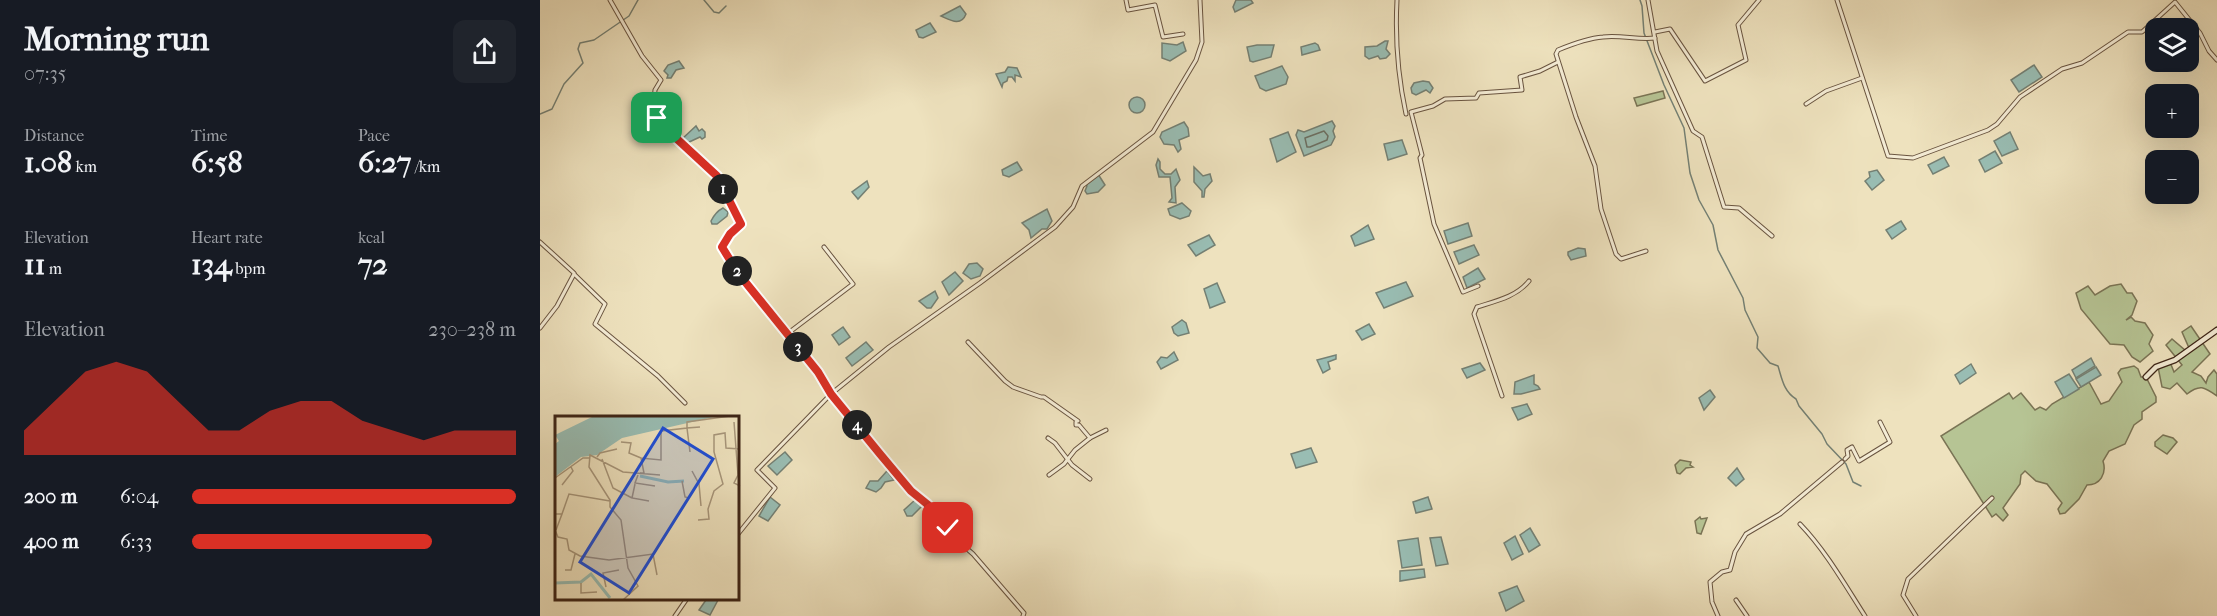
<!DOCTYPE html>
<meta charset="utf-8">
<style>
body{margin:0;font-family:"IM FELL French Canon",serif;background:#20242c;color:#f1f3f6;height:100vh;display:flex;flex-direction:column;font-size:22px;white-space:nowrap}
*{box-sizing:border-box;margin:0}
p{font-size:20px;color:#9ea1a6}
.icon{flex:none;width:33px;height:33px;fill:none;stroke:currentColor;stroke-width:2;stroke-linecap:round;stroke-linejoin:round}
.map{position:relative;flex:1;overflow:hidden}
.panel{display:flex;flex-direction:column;background:#171b24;width:540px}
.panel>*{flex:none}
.fabs{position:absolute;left:1605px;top:18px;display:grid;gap:12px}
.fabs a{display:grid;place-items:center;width:54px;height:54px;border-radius:12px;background:#171b24;box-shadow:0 6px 24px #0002;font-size:30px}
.pin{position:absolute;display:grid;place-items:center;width:51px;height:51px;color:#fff;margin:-26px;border-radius:12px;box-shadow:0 3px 9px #0006}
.km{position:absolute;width:30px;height:30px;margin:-15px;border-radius:50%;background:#222;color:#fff;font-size:16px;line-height:30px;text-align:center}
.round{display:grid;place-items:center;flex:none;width:63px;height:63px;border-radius:12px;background:#20242c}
.headline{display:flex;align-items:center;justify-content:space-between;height:102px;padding:0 24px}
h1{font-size:33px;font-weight:800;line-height:45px}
.stats{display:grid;grid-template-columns:repeat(3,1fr);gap:9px;height:102px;padding:6px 24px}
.stats div{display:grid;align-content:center}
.stats b{font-size:30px;font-weight:800}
.stats small{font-size:16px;font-weight:400}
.stats p{font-size:16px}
.chart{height:168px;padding:12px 24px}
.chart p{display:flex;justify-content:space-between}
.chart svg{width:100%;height:108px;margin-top:6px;fill:#d93025;opacity:.7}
ul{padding:0 24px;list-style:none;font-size:20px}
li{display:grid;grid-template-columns:96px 72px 1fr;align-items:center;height:45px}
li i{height:15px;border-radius:8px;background:#d93025}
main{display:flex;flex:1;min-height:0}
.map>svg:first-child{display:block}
.green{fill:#b6c494;stroke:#7a7455;stroke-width:1.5}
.water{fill:#99bdb3;stroke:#748074;stroke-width:1.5}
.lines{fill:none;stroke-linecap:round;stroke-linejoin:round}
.shore{stroke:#6b7064;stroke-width:1.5}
.stream{stroke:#748074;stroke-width:1.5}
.street-casing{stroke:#695440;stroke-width:5}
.secondary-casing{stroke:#3d2416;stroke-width:7}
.street{stroke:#f4ecd5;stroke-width:3}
.secondary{stroke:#f4ecd5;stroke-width:4.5}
.route-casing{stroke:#fff;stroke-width:12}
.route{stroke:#d93025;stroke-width:8}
.inset-river{fill:none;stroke:#99bdb3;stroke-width:3}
.inset-road{fill:none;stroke:#a7967b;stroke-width:1.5}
.view{fill:#1d4ed8;fill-opacity:0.15;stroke:#1d4ed8;stroke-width:3}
.inset-edge{fill:none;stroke:#3d2416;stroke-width:3}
</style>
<main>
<section class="panel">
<div class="headline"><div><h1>Morning run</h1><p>07:35</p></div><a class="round"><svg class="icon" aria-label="share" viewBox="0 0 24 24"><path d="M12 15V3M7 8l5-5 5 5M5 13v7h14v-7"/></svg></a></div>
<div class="stats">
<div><p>Distance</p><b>1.08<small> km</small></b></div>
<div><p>Time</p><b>6:58</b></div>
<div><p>Pace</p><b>6:27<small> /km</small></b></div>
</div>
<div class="stats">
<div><p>Elevation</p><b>11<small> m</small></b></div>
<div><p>Heart rate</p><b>134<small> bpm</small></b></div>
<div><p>kcal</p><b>72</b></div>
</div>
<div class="chart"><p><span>Elevation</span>230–238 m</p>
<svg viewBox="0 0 160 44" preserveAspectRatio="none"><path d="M0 44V34L10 22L20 10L30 6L40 10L50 22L60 34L70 34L80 26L90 22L100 22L110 30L120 34L130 38L140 34L150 34L160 34V44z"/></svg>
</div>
<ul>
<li><b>200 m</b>6:04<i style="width:100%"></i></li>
<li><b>400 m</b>6:33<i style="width:74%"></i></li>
</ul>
</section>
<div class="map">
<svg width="1677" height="616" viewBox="0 0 1677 616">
<rect width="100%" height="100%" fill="#eee2be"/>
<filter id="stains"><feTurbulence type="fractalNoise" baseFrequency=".00333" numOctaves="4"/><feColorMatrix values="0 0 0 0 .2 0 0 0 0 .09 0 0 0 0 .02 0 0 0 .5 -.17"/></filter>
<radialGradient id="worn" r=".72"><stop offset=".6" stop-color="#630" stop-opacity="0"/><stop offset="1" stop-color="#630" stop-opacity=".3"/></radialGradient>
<g class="green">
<polygon points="1123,91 1125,98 1097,106 1094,98"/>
<polygon points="1581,284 1587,293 1592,293 1597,301 1592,315 1586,320 1591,317 1595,321 1605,323 1613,335 1609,344 1613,351 1600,362 1592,357 1584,345 1570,344 1541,309 1536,293 1548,286 1555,295 1570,286"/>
<path d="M 1651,326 L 1670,354 L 1652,372 L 1661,376 L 1666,383 L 1668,377 L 1674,370 L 1677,374 L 1677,396 C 1664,387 1660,384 1647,394 L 1637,383 L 1630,389 L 1622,387 L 1618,367 L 1630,362 L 1634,372 L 1642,365 L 1626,345 L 1632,339 L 1645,350 L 1649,348 L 1642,332 Z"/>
<path d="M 1594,366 L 1598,369 L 1601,377 L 1606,377 L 1616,397 L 1616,402 L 1602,412 L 1602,419 L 1594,425 L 1585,444 L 1569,451 L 1563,461 C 1567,474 1560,485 1547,485 L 1539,499 L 1525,513 L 1520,514 L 1518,509 L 1522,503 L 1507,484 L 1496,481 L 1485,471 L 1481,475 L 1480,484 L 1463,508 L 1468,515 L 1463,521 L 1456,514 L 1452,517 L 1401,436 L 1469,393 L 1473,399 L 1481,393 L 1495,410 L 1500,407 L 1506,410 L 1512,404 L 1549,382 L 1561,404 L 1569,401 L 1582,382 L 1578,373 L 1581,369 Z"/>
<polygon points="1623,435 1633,438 1637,442 1627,454 1615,446 1615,442"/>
<polygon points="1140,460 1151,462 1150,465 1153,467 1146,468 1140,474 1137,473 1135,465"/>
<polygon points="1160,517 1161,519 1167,518 1161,534 1157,533 1155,521"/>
</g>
<g class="water">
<polygon points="696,0 711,0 713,3 695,12 693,7"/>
<path d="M 420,6 L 426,14 C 421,27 410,20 401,16 Z"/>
<polygon points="390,23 396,32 383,38 379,37 376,30"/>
<polygon points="845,41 848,41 846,49 850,54 846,58 840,59 838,56 829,59 825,56 825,47 837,46"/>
<polygon points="643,42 646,51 630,61 622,58 622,43 637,45"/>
<polygon points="775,43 778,45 780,50 762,55 761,47"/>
<polygon points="717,45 734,45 731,57 713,62 710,61 707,47"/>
<polygon points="139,61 144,68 136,70 131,78 127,78 128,75 124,71 128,65"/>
<polygon points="1494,65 1502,77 1479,92 1471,80"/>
<polygon points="742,66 748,77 746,84 726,91 720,88 715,76"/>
<polygon points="468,67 477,68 481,77 475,75 475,81 472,77 468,77 467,81 463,83 462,87 456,74 465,72"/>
<polygon points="883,81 889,82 893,88 890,93 886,90 876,95 872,93 871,88 874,83"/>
<circle cx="597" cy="105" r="8"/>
<polygon points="109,118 113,123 106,131 96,131 96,126"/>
<polygon points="792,121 795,126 793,131 795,137 791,145 764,156 756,135 758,130 764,132"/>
<polygon points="644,122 648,128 649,136 639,140 641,149 638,152 634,145 624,144 620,137 622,132"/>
<polygon points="156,126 159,131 162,129 165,132 165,137 162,139 160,137 147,143 143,138"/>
<polygon points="748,132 756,152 737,162 730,139"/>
<polygon points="1470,132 1478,149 1462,156 1454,141"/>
<polygon points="862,140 867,154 848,160 844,144"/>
<polygon points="1455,151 1462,163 1445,172 1439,160"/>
<polygon points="1404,157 1409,166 1393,174 1388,165"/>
<polygon points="618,159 620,162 620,169 625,174 631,174 636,169 640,180 635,187 636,203 629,202 632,198 630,177 619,177 616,165"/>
<polygon points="477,162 482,170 469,177 463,175 462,170"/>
<polygon points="654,167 663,176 670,174 672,181 665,189 664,197 662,197 662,191 654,182"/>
<polygon points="1337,170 1344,180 1332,190 1325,181 1330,177 1329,172"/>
<polygon points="558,174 565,185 558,192 547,194 545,191 547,186 545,184"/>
<polygon points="327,181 329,187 318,199 312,192"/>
<polygon points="642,203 651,211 649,216 640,219 630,215 628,209"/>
<path d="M 183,208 L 188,212 L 187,216 L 177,224 L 172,224 L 171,221 C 174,215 177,211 183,208 Z"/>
<polygon points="507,209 512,221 507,229 502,229 491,238 489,230 482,223"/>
<polygon points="1361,221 1366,229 1352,239 1346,230"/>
<polygon points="928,223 932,236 908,244 904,231"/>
<polygon points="828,225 834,239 815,246 811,236"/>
<polygon points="669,235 675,245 656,256 648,245"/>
<polygon points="934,245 939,255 919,264 914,252"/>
<polygon points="1038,248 1045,249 1046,256 1031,260 1028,255 1028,252"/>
<polygon points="437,263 443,269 440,276 431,279 423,273 429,264"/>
<polygon points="938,268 945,279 927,288 923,277"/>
<polygon points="415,272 423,281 409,295 402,282"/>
<polygon points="866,282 873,296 844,308 836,293"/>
<polygon points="677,283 685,302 670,308 664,289"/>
<polygon points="395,291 398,298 391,308 387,308 379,301"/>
<polygon points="642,320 646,323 649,333 638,336 634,333 632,327"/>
<polygon points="829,324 835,334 822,340 816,331"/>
<polygon points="303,327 310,337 299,345 292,335"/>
<polygon points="326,342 333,350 312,366 306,358"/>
<polygon points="634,352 638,360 621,369 617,362 621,357 627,358"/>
<polygon points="796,355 796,359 788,362 790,369 783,373 777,360"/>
<polygon points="1551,358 1555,366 1536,378 1532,370"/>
<polygon points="940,363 945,370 927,378 922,369"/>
<polygon points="1431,364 1436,373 1420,384 1415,375"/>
<polygon points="1556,367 1561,375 1541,387 1536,379"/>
<polygon points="1529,374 1539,389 1524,398 1515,382"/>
<polygon points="994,375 994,384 998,386 1000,389 981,394 974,394 975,382"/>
<polygon points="1170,390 1175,397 1164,410 1159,398"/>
<polygon points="987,404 992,414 978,420 972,408"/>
<polygon points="771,448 777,462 756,468 751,454"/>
<polygon points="245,452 252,460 237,475 228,466"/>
<polygon points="1197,468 1204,479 1196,486 1188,478"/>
<polygon points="347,471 354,480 345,482 341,488 336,492 326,488 330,481 338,481"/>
<polygon points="230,497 240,505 228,521 219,516"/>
<polygon points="888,497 892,509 876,513 873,502"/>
<polygon points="375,500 381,501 383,505 372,516 367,516 364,510"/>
<polygon points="990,528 1000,545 989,552 980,535"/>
<polygon points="975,536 983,554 972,560 964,543"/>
<polygon points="901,537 908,564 896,566 890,538"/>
<polygon points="878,538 882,565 862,568 858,541"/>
<polygon points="884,569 885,577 860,581 860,571"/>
<polygon points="977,586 984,601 966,611 959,593"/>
<polygon points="166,600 178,600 170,615 159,610"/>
</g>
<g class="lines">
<polygon class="shore" points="784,131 788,136 787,140 770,147 767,147 765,138"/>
<g class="stream">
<polyline points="164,0 174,12 179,13 186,6"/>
<path d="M 1100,0 L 1102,6 L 1104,33 L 1124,85 L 1144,128 L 1150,173 L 1159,200 L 1173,225 L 1178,250 L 1203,298 L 1205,310 L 1218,337 L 1217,348 L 1230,363 L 1238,366 C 1242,379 1244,392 1256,399 L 1259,406 L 1282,434 L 1287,444 L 1306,464 L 1313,482 L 1321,486"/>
<polyline points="0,114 12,109 24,84 43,63 38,49 40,43 54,40 89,16 98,0"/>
</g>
<g class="street-casing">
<g id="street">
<polyline points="70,0 102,56 121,80 115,90 113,113 123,126 177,176 201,223 190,234 182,247 198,273 278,372 291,394 340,454 371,491 387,504 418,541 433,554 484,613 483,616"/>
<polyline points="586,0 588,10 615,5 623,37 643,34"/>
<path d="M 857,0 C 855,38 858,77 866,114"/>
<polyline points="1108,0 1117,51 1153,131 1162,137 1184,207 1199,208 1232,236"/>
<polyline points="1297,0 1348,156 1373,158 1448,130 1457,124 1480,97 1522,69 1542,63 1588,32 1602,32 1635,2 1660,33 1669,51 1677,60"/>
<polyline points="1115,32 1130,29 1165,81 1206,60 1198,25 1219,0"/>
<polyline points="1266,104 1286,91 1322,78"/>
<polyline points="0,242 34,273"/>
<path d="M 1106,251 L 1081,259 L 1076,254 L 1061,209 L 1055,166 L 1036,117 L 1016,54 L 1018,50 C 1030,45 1050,38 1063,37 C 1081,35 1098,40 1115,38"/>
<polyline points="938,286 923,292 894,224 880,158 882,155 871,112 893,106 905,99 936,98 939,93 982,90 980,77 1000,71 1018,62"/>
<polyline points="0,328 17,306 34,274 65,304 55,324 118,376 145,403"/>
<polyline points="247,334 313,284 284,247"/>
<polyline points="428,342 465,381 473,387 501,397 504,397 538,421"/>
<path d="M 962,396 L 934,314 L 937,307 C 956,301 976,297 989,281"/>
<polyline points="536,422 536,425 539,425 550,438"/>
<polyline points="508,438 515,443 532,465 550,479"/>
<polyline points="1305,459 1308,456 1307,450 1312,447 1319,461 1350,442 1340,422"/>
<polyline points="509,475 524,464 535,450 550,438 566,430"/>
<path d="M 1260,524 C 1286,551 1305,585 1325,616"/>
<polyline points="198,534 235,488 217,470 291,394 349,347 440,283 515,227 533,207 542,186 613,132 656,60 662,42 660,0"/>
<polyline points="1196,600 1207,616"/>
<polyline points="135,616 146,600"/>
<polyline points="1178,616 1172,602 1170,582 1182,572 1190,570 1195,552 1206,534 1240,514 1302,462"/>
<polyline points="1376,616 1363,595 1368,579 1452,498"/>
</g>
</g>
<g class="secondary-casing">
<polyline id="secondary" points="1606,377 1616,367 1635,360 1677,330"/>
</g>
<use href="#street" class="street"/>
<use href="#secondary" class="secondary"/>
</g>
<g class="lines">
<g class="route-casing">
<polyline id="route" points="117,118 123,126 177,176 201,224 190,234 182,247 198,273 278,372 291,394 340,454 371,491 387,504 408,528"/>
</g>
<use href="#route" class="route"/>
</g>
<g transform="translate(15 416)">
<rect width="184" height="184" fill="#eee2be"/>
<path d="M 39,0 L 163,0 L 67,22 L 42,39 L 26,41 L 0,61 L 0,28 L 4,25 L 0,19 Z" fill="#99bdb3"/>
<path class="inset-river" d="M 85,60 L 113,66 L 129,65M 0,167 L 26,166 L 36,158 L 55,182"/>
<path class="inset-road" d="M 179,6 L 183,59 L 179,67 L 185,70M 66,26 L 76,27 L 74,37 L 86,42M 135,36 L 132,12 L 145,11M 42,41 L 45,37 L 62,33M 47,43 L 58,72 L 77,82M 137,55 L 144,68 L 146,90M 85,57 L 89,57 L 86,42 L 106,44 L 106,15 L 132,12 L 132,6 L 175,0M 83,59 L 80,67 L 100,70M 0,62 L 28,42 L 35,42M 127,65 L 130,81 L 134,82M 80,68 L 77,82 L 94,85M 7,69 L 18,55 L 16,51M 0,98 L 7,98 L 1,114M 7,98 L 14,78 L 55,85M 143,104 L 154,103 L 153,93 L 159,75 L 168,68 L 159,36 L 159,19 L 170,17 L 171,32 L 185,33M 0,114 L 3,121 L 12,123 L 14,134 L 25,140 L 54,144 L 98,138 L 102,159M 10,154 L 16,154 L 20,138M 26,167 L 26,177 L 42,176M 51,171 L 48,157 L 64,154M 68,184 L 83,170 L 73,152 L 66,104 L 55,91 L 55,84 L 34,51 L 35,39 L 68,56 L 105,59"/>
<path class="view" d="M 108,12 L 158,43 L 74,177 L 25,146 Z"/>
<rect width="184" height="184" class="inset-edge"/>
</g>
<rect width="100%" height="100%" filter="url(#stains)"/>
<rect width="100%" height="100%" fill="url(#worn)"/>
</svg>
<div class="fabs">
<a><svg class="icon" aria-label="layers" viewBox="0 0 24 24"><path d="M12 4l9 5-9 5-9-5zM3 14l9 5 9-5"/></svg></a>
<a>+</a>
<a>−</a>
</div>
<div class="pin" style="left:117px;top:118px;background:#1e9e55"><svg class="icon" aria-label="arrive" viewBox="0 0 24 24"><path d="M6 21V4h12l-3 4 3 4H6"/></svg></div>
<div class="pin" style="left:408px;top:528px;background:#d93025"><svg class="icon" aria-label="check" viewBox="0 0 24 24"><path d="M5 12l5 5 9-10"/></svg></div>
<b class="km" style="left:183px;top:189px">1</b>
<b class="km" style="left:197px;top:271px">2</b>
<b class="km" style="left:258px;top:347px">3</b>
<b class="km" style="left:317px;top:425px">4</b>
</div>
</main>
